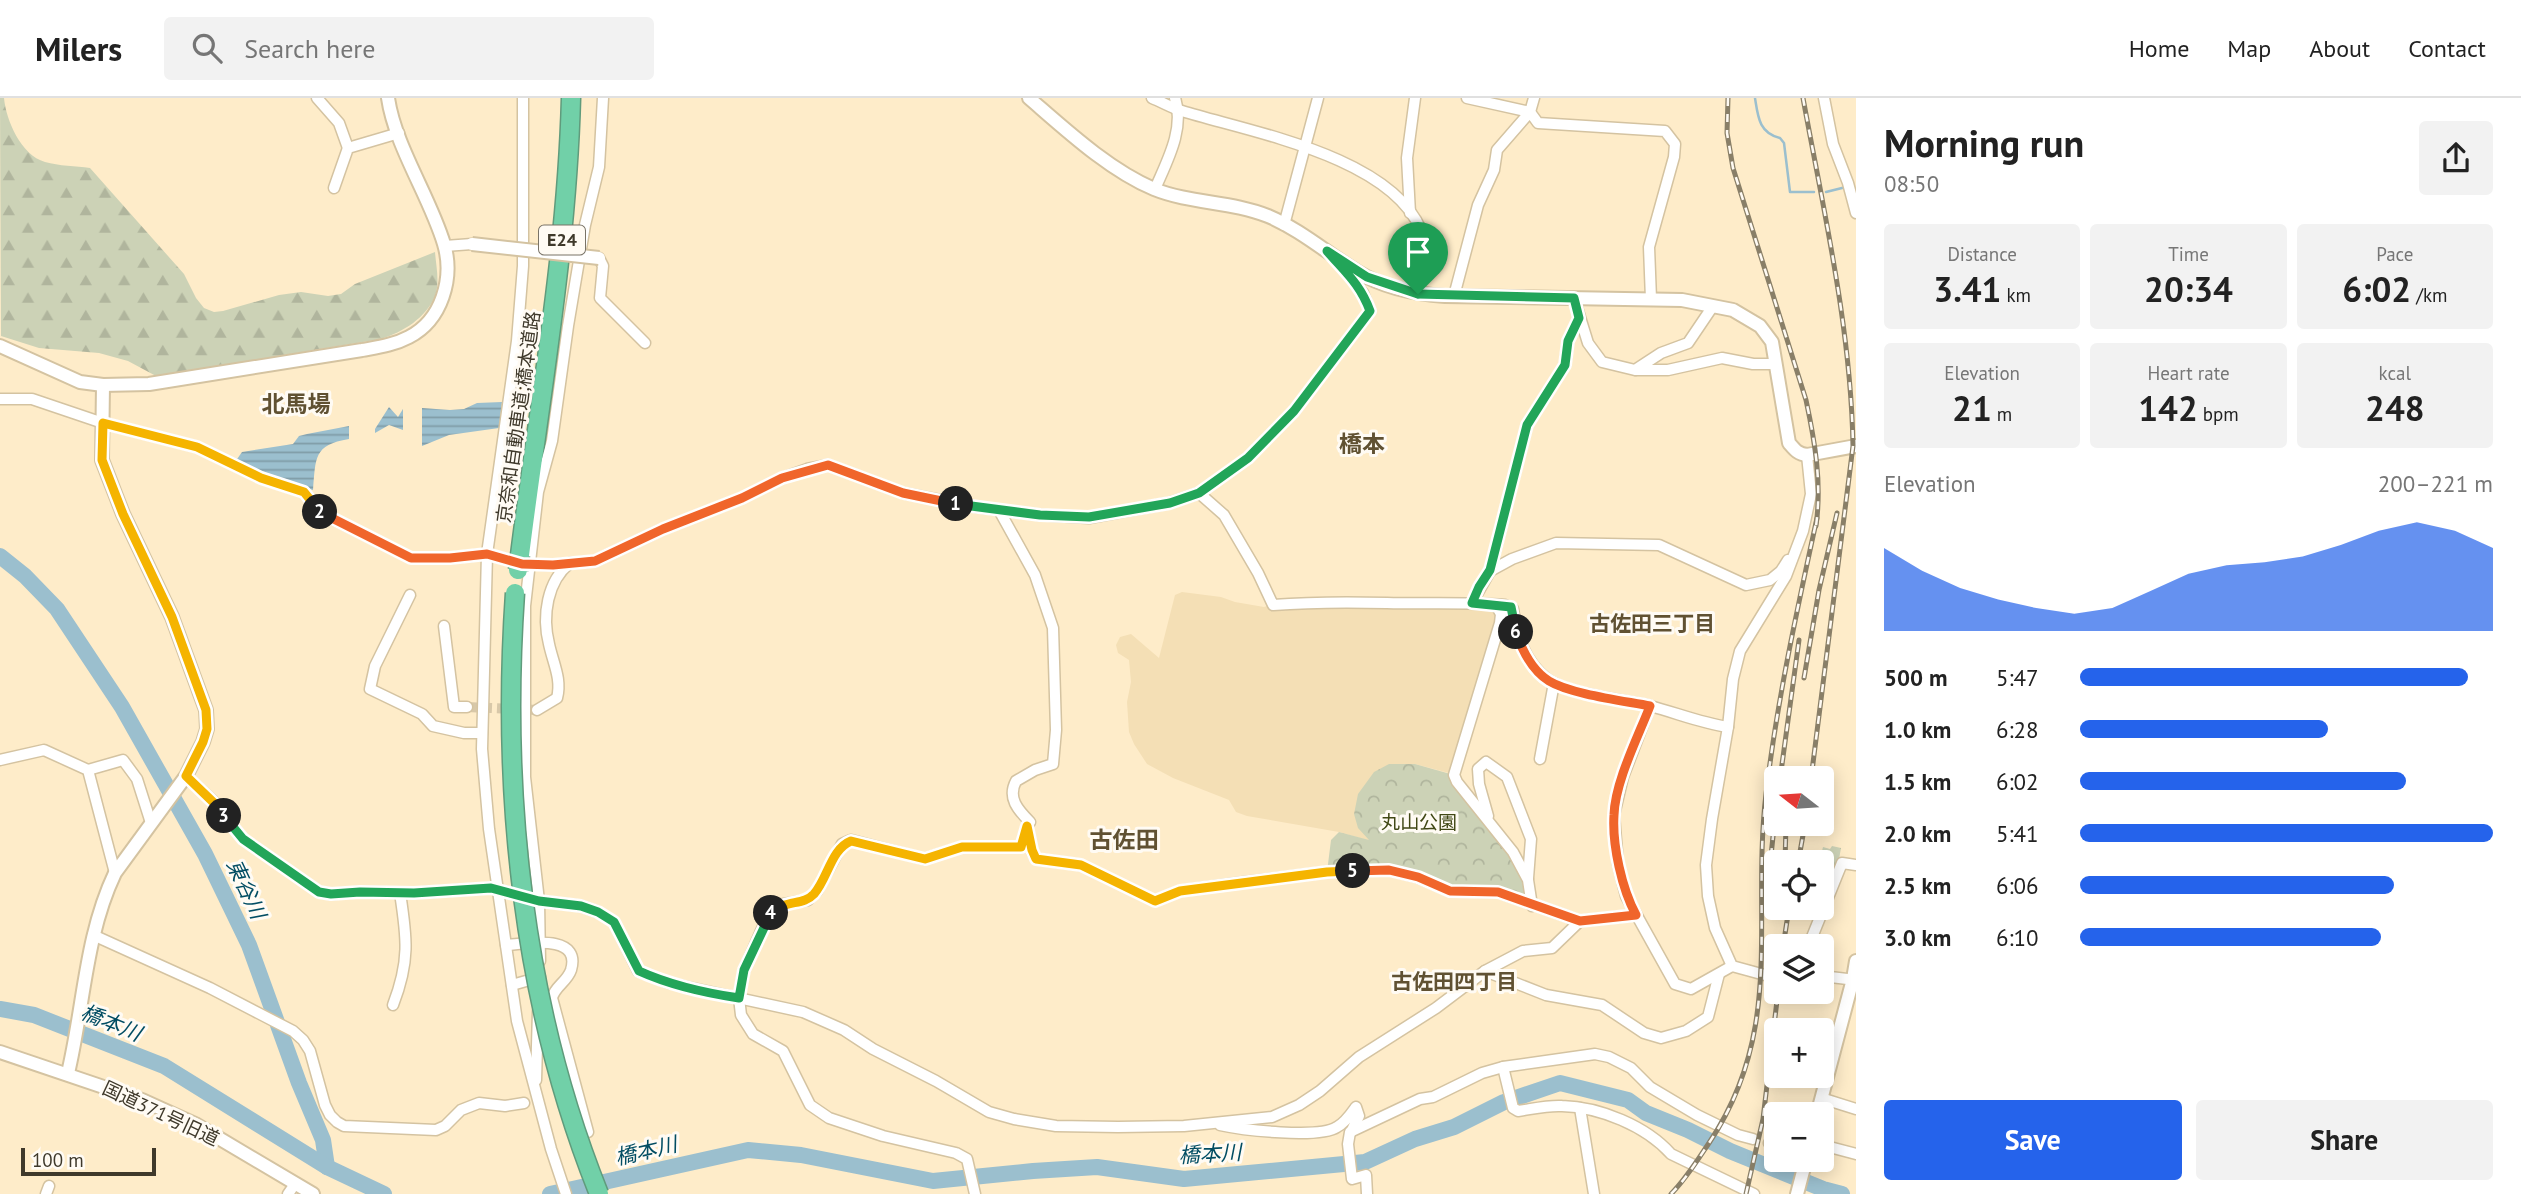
<!DOCTYPE html>
<meta charset="utf-8">
<style>
body{margin:0;font-family:"PT Sans","Noto Sans JP",sans-serif;background:#f2f2f2;color:#222;height:100vh;display:flex;flex-direction:column;font-size:26px;white-space:nowrap}
*{box-sizing:border-box;margin:0}
p{font-size:23px;color:#767676}
.icon{flex:none;width:38px;height:38px;fill:none;stroke:currentColor;stroke-width:2;stroke-linecap:round;stroke-linejoin:round}
.map{position:relative;flex:1;overflow:hidden}
.panel{display:flex;flex-direction:column;background:#fff;width:665px}
.panel>*{flex:none}
.needle{width:46px;rotate:287deg}
.tools{position:absolute;left:1764px;top:668px;display:grid;gap:14px}
.tools a{display:grid;place-items:center;width:70px;height:70px;border-radius:7px;background:#fff;box-shadow:0 4px 18px #0003;font-size:35px}
.scale{position:absolute;left:21px;bottom:18px;width:135px;box-sizing:border-box;padding-left:7px;border:4px solid #3f392b;border-top:0;font-size:19px;line-height:24px;white-space:nowrap;color:#3f392b;-webkit-text-stroke:5px #fffbf4;paint-order:stroke}
.pin{position:absolute;display:grid;place-items:center;width:60px;height:60px;color:#fff;margin:-72px -30px;border-radius:50% 50% 50% 0;rotate:-45deg;box-shadow:0 0 7px #0007}
.pin .icon{rotate:45deg}
.km{position:absolute;width:35px;height:35px;margin:-18px;border-radius:50%;background:#222;color:#fff;font-size:19px;line-height:35px;text-align:center}
.round{display:grid;place-items:center;flex:none;width:74px;height:74px;border-radius:7px;background:#f2f2f2}
.head{display:flex;align-items:center;justify-content:space-between;height:119px;padding:0 28px}
h1{font-size:38px;font-weight:800;line-height:52px}
.figures{display:grid;grid-template-columns:repeat(3,1fr);gap:10px;height:119px;padding:7px 28px}
.figures div{display:grid;align-content:center;border-radius:7px;background:#f2f2f2;text-align:center}
.figures b{font-size:35px;font-weight:800}
.figures small{font-size:19px;font-weight:400}
.figures p{font-size:19px}
.chart{height:196px;padding:14px 28px}
.chart p{display:flex;justify-content:space-between}
.chart svg{width:100%;height:126px;margin-top:7px;fill:#2563eb;opacity:.7}
.cta{display:flex;gap:14px;margin-top:auto;padding:14px 28px}
.cta a{flex:1;height:80px;border-radius:7px;background:#2563eb;color:#fff;font-size:28px;font-weight:800;line-height:80px;text-align:center}
.cta a+a{background:#f2f2f2;color:#222}
ul{padding:0 28px;list-style:none;font-size:23px}
li{display:grid;grid-template-columns:112px 84px 1fr;align-items:center;height:52px}
li i{height:18px;border-radius:9px;background:#2563eb}
header{display:flex;align-items:center;gap:42px;box-sizing:border-box;height:98px;padding:0 35px;background:#fff;border-bottom:2px solid #e0e0e0}
header strong{font-size:33px}
nav{display:flex;gap:38px;margin-inline-start:auto;font-size:24px}
.search{width:490px;height:63px;background:#f2f2f2;display:flex;align-items:center;gap:18px;box-sizing:border-box;padding:0 24px;border-radius:7px;color:#767676;font-size:26px}
main{display:flex;flex:1;min-height:0}
.map>svg:first-child{display:block}
.built{fill:#f4dfb5}
.forest{fill:url(#forest-firs)}
.park{fill:url(#park-crowns)}
.water{fill:url(#water-rules)}
.lines{fill:none;stroke-linecap:round;stroke-linejoin:round}
.stream{stroke:#9bbfce;stroke-width:2.5}
.river{stroke:#9bbfce;stroke-width:16}
.minor-tunnel{stroke:#d8c8a9;stroke-width:10;stroke-dasharray:10 5;stroke-linecap:butt}
.minor-casing{stroke:#d4c3a1;stroke-width:13}
.tertiary-casing{stroke:#d4c3a1;stroke-width:16}
.motorway-casing{stroke:#609b7c;stroke-width:21}
.minor{stroke:#fff;stroke-width:10}
.tertiary{stroke:#fff;stroke-width:12}
.motorway{stroke:#71d0a8;stroke-width:18}
.rail-casing{stroke:#897f68;stroke-width:5}
.rail{stroke:#fffbf4;stroke-width:2.5;stroke-dasharray:8;stroke-linecap:butt}
.tertiary-bridge-casing{stroke:#d4c3a1;stroke-width:16;stroke-linecap:butt}
.motorway-bridge-casing{stroke:#609b7c;stroke-width:21;stroke-linecap:butt}
.tertiary-bridge{stroke:#fff;stroke-width:12}
.motorway-bridge{stroke:#71d0a8;stroke-width:18}
.split-1-casing{stroke:#fff;stroke-width:14}
.split-2-casing{stroke:#fff;stroke-width:14}
.split-3-casing{stroke:#fff;stroke-width:14}
.split-4-casing{stroke:#fff;stroke-width:14}
.split-5-casing{stroke:#fff;stroke-width:14}
.split-6-casing{stroke:#fff;stroke-width:14}
.split-7-casing{stroke:#fff;stroke-width:14}
.split-1{stroke:#22a559;stroke-width:9}
.split-2{stroke:#f0652b;stroke-width:9}
.split-3{stroke:#f5b400;stroke-width:9}
.split-4{stroke:#22a559;stroke-width:9}
.split-5{stroke:#f5b400;stroke-width:9}
.split-6{stroke:#f0652b;stroke-width:9}
.split-7{stroke:#22a559;stroke-width:9}
.labels{text-anchor:middle;stroke-width:6;stroke-linejoin:round;paint-order:stroke}
.shield{fill:#fffbf4;stroke:#797367;stroke-width:2}
.shield-label{font-size:18px;font-weight:bold;fill:#3f392b}
.street-label{font-size:19px;fill:#3f392b;stroke:#fffbf4}
.park-label{font-size:19px;fill:#414815;stroke:#fffbf4}
.neighbourhood-label{font-size:21px;font-weight:bold;fill:#605132;stroke:#fffbf4}
.water-label{font-size:21px;font-style:italic;fill:#024d63;stroke:#fffbf4}
.quarter-label{font-size:23px;font-weight:bold;fill:#605132;stroke:#fffbf4}
</style>
<header>
<strong>Milers</strong>
<div class="search"><svg class="icon" aria-label="search" viewBox="0 0 24 24"><circle cx="10" cy="10" r="6"/><path d="M15 15l6 6"/></svg>Search here</div>
<nav><a>Home</a><a>Map</a><a>About</a><a>Contact</a></nav>
</header>
<main>
<div class="map">
<svg width="1856" height="1096" viewBox="0 0 1856 1096">
<defs>
<pattern id="forest-firs" width="22" height="20" patternUnits="userSpaceOnUse" patternTransform="scale(1.75)"><rect width="22" height="20" fill="#ccd2b6"/><path d="M5 1l3.5 6h-7zM16 11l3.5 6h-7z" fill="#b0b59d"/></pattern>
<pattern id="park-crowns" width="20" height="18" patternUnits="userSpaceOnUse" patternTransform="scale(1.75)"><rect width="20" height="18" fill="#ccd2b6"/><path d="M2 6a3 3 0 1 1 6 0M12 15a3 3 0 1 1 6 0" fill="none" stroke="#b0b59d"/></pattern>
<pattern id="water-rules" width="6" height="5" patternUnits="userSpaceOnUse" patternTransform="scale(1.75)"><rect width="6" height="5" fill="#9bbfce"/><path d="M0 2.5h6" fill="none" stroke="#809ca7"/></pattern>
</defs>
<rect width="100%" height="100%" fill="#feecc9"/>
<polygon class="built" points="1182,494 1221,499 1235,504 1264,509 1270,507 1274,513 1315,507 1492,509 1498,518 1458,655 1449,675 1415,666 1370,743 1339,734 1247,718 1236,714 1229,702 1173,680 1147,666 1134,646 1129,634 1127,604 1131,584 1129,562 1118,555 1116,547 1120,539 1131,536 1159,560 1175,497"/>
<path class="forest" d="M 0,0 L 4,0 C 6,22 21,57 45,64 C 59,68 76,68 90,70 L 184,176 L 196,200 L 204,210 L 214,214 L 223,213 L 279,197 L 301,194 L 328,198 L 341,196 L 355,186 L 435,154 C 436,167 440,185 435,198 C 426,220 403,234 381,241 L 156,278 L 128,263 L 99,255 L 39,250 L 1,238 Z"/>
<g class="park">
<polygon points="1389,666 1415,666 1454,677 1528,782 1532,808 1502,795 1450,793 1389,772 1327,774 1331,742 1339,734 1369,742 1358,730 1354,716 1358,696 1374,674"/>
<polygon points="1832,748 1841,750 1838,767 1824,801 1822,801 1822,765 1819,765 1823,749 1830,751"/>
</g>
<g class="water">
<polygon points="502,304 499,330 449,337 422,348 422,310 450,312 464,311 477,305"/>
<polygon points="389,309 398,319 403,311 403,332 389,327 375,335 375,331"/>
<path d="M 349,328 L 349,341 C 313,347 316,360 313,392 L 268,379 L 235,364 L 242,354 L 293,346 L 299,338 L 307,336 Z"/>
</g>
<g class="lines">
<g class="stream">
<path d="M 1755,0 C 1758,19 1759,35 1780,40 L 1784,45 L 1790,94 L 1814,94"/>
<polyline points="1826,94 1846,89"/>
</g>
<g class="river">
<polyline points="0,458 25,478 57,511 122,609 205,756 249,847 299,985 323,1042 327,1069"/>
<polyline points="0,911 34,917 164,968 327,1069 384,1096"/>
<polyline points="550,1096 748,1052 801,1057 933,1083 1033,1073 1097,1069 1184,1081 1365,1064 1415,1041 1454,1029 1504,1004 1560,985 1628,1002 1646,1015 1688,1032 1730,1053 1823,1091 1842,1096"/>
</g>
<polyline class="minor-tunnel" points="467,609 537,612"/>
<g class="minor-casing">
<g id="minor">
<polyline points="317,0 339,25 348,50"/>
<polyline points="523,0 523,168 517,243 487,456 482,651 489,731 517,923 551,1051 566,1096"/>
<path d="M 1152,0 C 1162,4 1172,10 1182,13 C 1250,34 1390,58 1421,132 C 1429,151 1421,177 1418,196"/>
<polyline points="1467,0 1530,14 1538,25 1665,33 1675,46 1674,59 1649,149 1651,201"/>
<polyline points="1824,0 1833,46 1848,85 1856,115"/>
<polyline points="334,90 348,50 399,35"/>
<path d="M 1155,91 C 1167,63 1185,31 1175,0"/>
<polyline points="1410,115 1407,60 1415,0"/>
<polyline points="1284,127 1318,0"/>
<polyline points="445,148 472,146"/>
<polyline points="599,160 603,168 600,200 645,245"/>
<polyline points="1454,198 1478,107 1494,72 1497,52 1530,14 1534,0"/>
<polyline points="1574,200 1588,245 1602,264 1635,272 1661,255 1688,245 1713,208"/>
<polyline points="1636,272 1668,272 1722,260 1753,266 1774,266"/>
<polyline points="0,301 32,301 103,325 197,349 261,380 304,394 321,415 411,460 450,460 487,456 522,466 553,467 595,463 663,431 742,400 782,380 807,371 828,367 903,395 977,409 1040,417 1089,420 1169,405 1199,395 1248,360 1294,313 1370,213 1363,195 1341,168"/>
<path d="M 1199,395 L 1224,417 L 1258,475 L 1273,507 C 1311,504 1348,504 1387,505 C 1426,506 1465,504 1505,507 L 1513,511 C 1517,538 1524,563 1547,581 C 1565,596 1626,602 1650,608 C 1677,615 1701,625 1728,629"/>
<path d="M 999,412 L 1035,477 L 1053,530 L 1056,632 L 1053,666 L 1035,672 L 1016,683 C 1007,700 1018,712 1030,724 L 1027,728"/>
<polyline points="1490,473 1527,327 1565,267 1568,243 1579,220"/>
<polyline points="410,497 375,568 370,591 422,616 433,628 464,635 482,635"/>
<polyline points="1472,505 1490,473 1512,461 1556,445 1659,447 1746,487 1770,482 1781,473 1788,462"/>
<polyline points="1496,507 1501,516 1500,525 1454,677 1457,684 1513,754 1528,782 1532,808"/>
<polyline points="444,528 454,609 467,609"/>
<polyline points="1650,608 1623,679 1614,717 1618,766 1626,798 1675,886 1691,891 1732,868"/>
<path d="M 537,612 L 557,600 C 562,581 553,565 549,546 C 542,518 547,483 570,465"/>
<polyline points="1540,661 1554,585"/>
<polyline points="0,662 44,652 88,672 115,775"/>
<polyline points="88,672 123,662 137,681 151,725"/>
<polyline points="186,678 213,703 243,741 319,794 331,796 360,794 414,795 491,790 539,803 581,808 598,814 614,824 638,873 669,885 803,914 844,932 873,951 936,983 989,1014 1014,1021 1056,1028 1118,1029 1184,1028 1272,1019 1299,1007 1320,993 1359,959 1436,910 1485,873 1546,897 1602,907 1644,935 1661,940 1686,933 1708,919 1719,876"/>
<polyline points="1488,718 1479,686 1478,671 1486,664 1507,679 1531,741 1528,780"/>
<polyline points="93,837 210,890 293,933 303,942 310,953 325,1007 330,1017 337,1024 344,1028 436,1032 445,1028 461,1012 479,1005 505,1008 524,1005"/>
<path d="M 506,847 C 525,846 582,835 571,872 C 567,884 555,888 552,900 L 588,1034"/>
<polyline points="1808,849 1842,765 1856,767"/>
<polyline points="540,863 539,803 525,679 525,508 538,394 552,343 568,228 585,127 599,69 603,0"/>
<polyline points="1485,873 1523,853 1552,850 1580,823"/>
<polyline points="1822,878 1856,882"/>
<polyline points="1776,880 1732,868 1715,830 1708,798 1706,767 1712,721 1728,629 1733,581 1740,553 1786,478 1803,433 1811,396 1807,357"/>
<polyline points="512,887 540,879"/>
<path d="M 393,907 C 410,863 407,840 400,795"/>
<path d="M 1503,969 L 1513,1010 L 1518,1013 C 1532,1011 1548,1007 1562,1008 C 1600,1009 1646,1028 1671,1056 L 1754,1096"/>
<polyline points="536,982 538,913"/>
<polyline points="1821,1000 1856,1011"/>
<polyline points="1580,1010 1594,1096"/>
<path d="M 1220,1027 C 1243,1032 1319,1041 1337,1029 C 1345,1025 1351,1016 1356,1009 L 1359,1018 L 1351,1034"/>
<polyline points="1769,1045 1776,1048"/>
<polyline points="1822,1047 1856,1056"/>
<polyline points="46,1096 49,1088"/>
<polyline points="288,1096 295,1086"/>
<polyline points="975,1096 967,1061 956,1055 883,1038 829,1020 810,1007 783,953 753,936 741,917 739,900 744,872 765,824 772,813 784,806 808,802 817,793 842,746 851,742 924,761 962,749 1021,749 1027,728 1032,753 1036,761 1081,767 1155,803 1180,793 1245,784 1327,774 1389,772 1417,779 1450,793 1498,794 1580,823 1636,817"/>
<polyline points="1367,1096 1366,1077 1352,1081 1348,1046 1350,1034 1420,1001 1433,999 1482,975 1503,969 1595,956 1609,959 1631,970 1650,989 1697,1017 1738,1037 1753,1041"/>
</g>
</g>
<g class="tertiary-casing">
<g id="tertiary">
<path d="M 1029,0 C 1066,32 1109,72 1154,91 C 1191,106 1231,103 1268,118 C 1301,132 1328,156 1358,174 C 1384,190 1415,196 1445,198 L 1682,202 L 1733,212 L 1760,228 L 1772,244 L 1789,345 C 1795,352 1798,356 1807,357 L 1856,348"/>
<path d="M 0,248 L 80,284 L 103,287 L 149,286 L 362,252 C 378,249 394,247 409,239 C 442,222 454,180 444,146 C 430,99 395,48 388,0"/>
<polyline points="0,954 142,1002 195,1026 313,1096"/>
<path d="M 68,975 C 84,908 85,838 115,775 L 186,678 L 203,644 L 207,631 L 206,612 L 172,519 L 123,416 L 102,362 L 103,287"/>
<polyline points="1817,1017 1853,881 1856,863"/>
<polyline points="1797,1096 1806,1062"/>
</g>
</g>
<g class="motorway-casing">
<path id="motorway" d="M 520,457 C 539,305 567,154 571,0"/>
</g>
<use href="#minor" class="minor"/>
<use href="#tertiary" class="tertiary"/>
<use href="#motorway" class="motorway"/>
<g class="rail-casing">
<g id="rail">
<path d="M 1728,0 L 1727,35 L 1733,70 L 1806,302 C 1815,344 1822,385 1816,428"/>
<path d="M 1803,0 C 1824,115 1851,231 1853,348 L 1811,681"/>
<polyline points="1804,580 1819,492 1837,415"/>
<polyline points="1780,681 1799,542"/>
<polyline points="1771,758 1776,709"/>
<polyline points="1785,765 1786,726"/>
<polyline points="1798,765 1805,726"/>
<polyline points="1783,849 1789,810"/>
<path d="M 1671,1096 C 1686,1081 1697,1063 1709,1045 C 1786,930 1751,822 1766,696 C 1777,603 1797,512 1817,420"/>
<polyline points="1746,1096 1763,1021 1778,894"/>
</g>
</g>
<use href="#rail" class="rail"/>
<g class="tertiary-bridge-casing">
<polyline id="tertiary-bridge" points="472,146 599,160"/>
</g>
<g class="motorway-bridge-casing">
<g id="motorway-bridge">
<polyline points="518,472 520,457"/>
<path d="M 515,495 C 501,697 523,907 599,1096"/>
</g>
</g>
<use href="#tertiary-bridge" class="tertiary-bridge"/>
<use href="#motorway-bridge" class="motorway-bridge"/>
</g>
<g class="lines">
<g class="split-1-casing">
<path id="split-1" d="M 956,406 L 1040,417 L 1089,419 L 1170,405 L 1199,395 L 1248,360 L 1294,313 L 1370,213 C 1360,186 1346,175 1327,153 L 1367,179 L 1418,196"/>
</g>
<g class="split-2-casing">
<polyline id="split-2" points="320,414 411,460 450,460 487,456 522,466 553,467 595,463 663,431 742,400 782,380 828,367 903,395 956,406"/>
</g>
<g class="split-3-casing">
<polyline id="split-3" points="224,718 213,704 186,678 203,644 207,631 206,612 172,519 123,416 102,362 103,325 197,349 261,380 304,394 320,414"/>
</g>
<g class="split-4-casing">
<path id="split-4" d="M 224,718 L 243,741 L 319,794 L 331,796 L 360,794 L 414,795 L 491,790 L 539,803 L 581,808 L 598,814 L 614,824 L 639,873 C 670,887 705,895 739,900 L 744,872 L 771,815"/>
</g>
<g class="split-5-casing">
<path id="split-5" d="M 771,815 C 786,801 803,808 814,796 C 828,780 831,751 851,743 L 925,761 L 962,749 L 1021,749 L 1027,728 L 1032,752 L 1036,761 L 1081,767 L 1155,803 L 1180,793 L 1327,774 L 1353,773"/>
</g>
<g class="split-6-casing">
<path id="split-6" d="M 1353,773 L 1389,772 L 1418,779 L 1450,793 L 1498,794 L 1580,823 L 1636,817 C 1622,791 1612,747 1614,717 C 1615,684 1638,639 1650,608 C 1625,603 1570,596 1549,583 C 1533,573 1522,552 1516,534"/>
</g>
<g class="split-7-casing">
<polyline id="split-7" points="1418,196 1574,200 1579,220 1568,243 1565,267 1527,327 1490,472 1479,489 1472,505 1511,509 1516,534"/>
</g>
<use href="#split-1" class="split-1"/>
<use href="#split-2" class="split-2"/>
<use href="#split-3" class="split-3"/>
<use href="#split-4" class="split-4"/>
<use href="#split-5" class="split-5"/>
<use href="#split-6" class="split-6"/>
<use href="#split-7" class="split-7"/>
</g>
<g class="labels">
<rect class="shield" x="539" y="127.5" width="46" height="29" rx="5"/>
<g class="shield-label">
<text x="562" y="148">E24</text>
</g>
<g class="street-label">
<text transform="translate(518 319) rotate(-82)" y="7">京奈和自動車道;橋本道路</text>
<text transform="translate(161 1015) rotate(25)" y="7">国道371号旧道</text>
</g>
<g class="park-label">
<text x="1419" y="731">丸山公園</text>
</g>
<g class="neighbourhood-label">
<text x="1652" y="533">古佐田三丁目</text>
<text x="1454" y="891">古佐田四丁目</text>
</g>
<g class="water-label">
<text transform="translate(246 791) rotate(65)" y="7">東谷川</text>
<text transform="translate(111 925) rotate(22)" y="7">橋本川</text>
<text transform="translate(646 1053) rotate(-13)" y="7">橋本川</text>
<text transform="translate(1210 1056) rotate(-3)" y="7">橋本川</text>
</g>
<g class="quarter-label">
<text x="296" y="314">北馬場</text>
<text x="1362" y="354">橋本</text>
<text x="1124" y="750">古佐田</text>
</g>
</g>
</svg>
<div class="tools">
<a><svg class="needle" viewBox="-14 -14 28 28"><path d="M0-13l5 13h-10z" fill="#e53935"/><path d="M0 13l5-13h-10z" fill="#767676"/></svg></a>
<a><svg class="icon" aria-label="locate" viewBox="0 0 24 24"><circle cx="12" cy="12" r="6"/><path d="M12 2v4M12 18v4M2 12h4M18 12h4"/></svg></a>
<a><svg class="icon" aria-label="layers" viewBox="0 0 24 24"><path d="M12 4l9 5-9 5-9-5zM3 14l9 5 9-5"/></svg></a>
<a>+</a>
<a>−</a>
</div>
<div class="scale">100 m</div>
<div class="pin" style="left:1418px;top:196px;background:#1e9e55"><svg class="icon" aria-label="arrive" viewBox="0 0 24 24"><path d="M6 21V4h12l-3 4 3 4H6"/></svg></div>
<b class="km" style="left:956px;top:406px">1</b>
<b class="km" style="left:320px;top:414px">2</b>
<b class="km" style="left:224px;top:718px">3</b>
<b class="km" style="left:771px;top:815px">4</b>
<b class="km" style="left:1353px;top:773px">5</b>
<b class="km" style="left:1516px;top:534px">6</b>
</div>
<section class="panel">
<div class="head"><div><h1>Morning run</h1><p>08:50</p></div><a class="round"><svg class="icon" aria-label="share" viewBox="0 0 24 24"><path d="M12 15V3M7 8l5-5 5 5M5 13v7h14v-7"/></svg></a></div>
<div class="figures">
<div><p>Distance</p><b>3.41<small> km</small></b></div>
<div><p>Time</p><b>20:34</b></div>
<div><p>Pace</p><b>6:02<small> /km</small></b></div>
</div>
<div class="figures">
<div><p>Elevation</p><b>21<small> m</small></b></div>
<div><p>Heart rate</p><b>142<small> bpm</small></b></div>
<div><p>kcal</p><b>248</b></div>
</div>
<div class="chart"><p><span>Elevation</span>200–221 m</p>
<svg viewBox="0 0 160 44" preserveAspectRatio="none"><path d="M0 44V15L10 23L20 29L30 33L40 36L50 38L60 36L70 30L80 24L90 21L100 20L110 18L120 14L130 9L140 6L150 9L160 15V44z"/></svg>
</div>
<ul>
<li><b>500 m</b>5:47<i style="width:94%"></i></li>
<li><b>1.0 km</b>6:28<i style="width:60%"></i></li>
<li><b>1.5 km</b>6:02<i style="width:79%"></i></li>
<li><b>2.0 km</b>5:41<i style="width:100%"></i></li>
<li><b>2.5 km</b>6:06<i style="width:76%"></i></li>
<li><b>3.0 km</b>6:10<i style="width:73%"></i></li>
</ul>
<div class="cta"><a>Save</a><a>Share</a></div>
</section>
</main>
